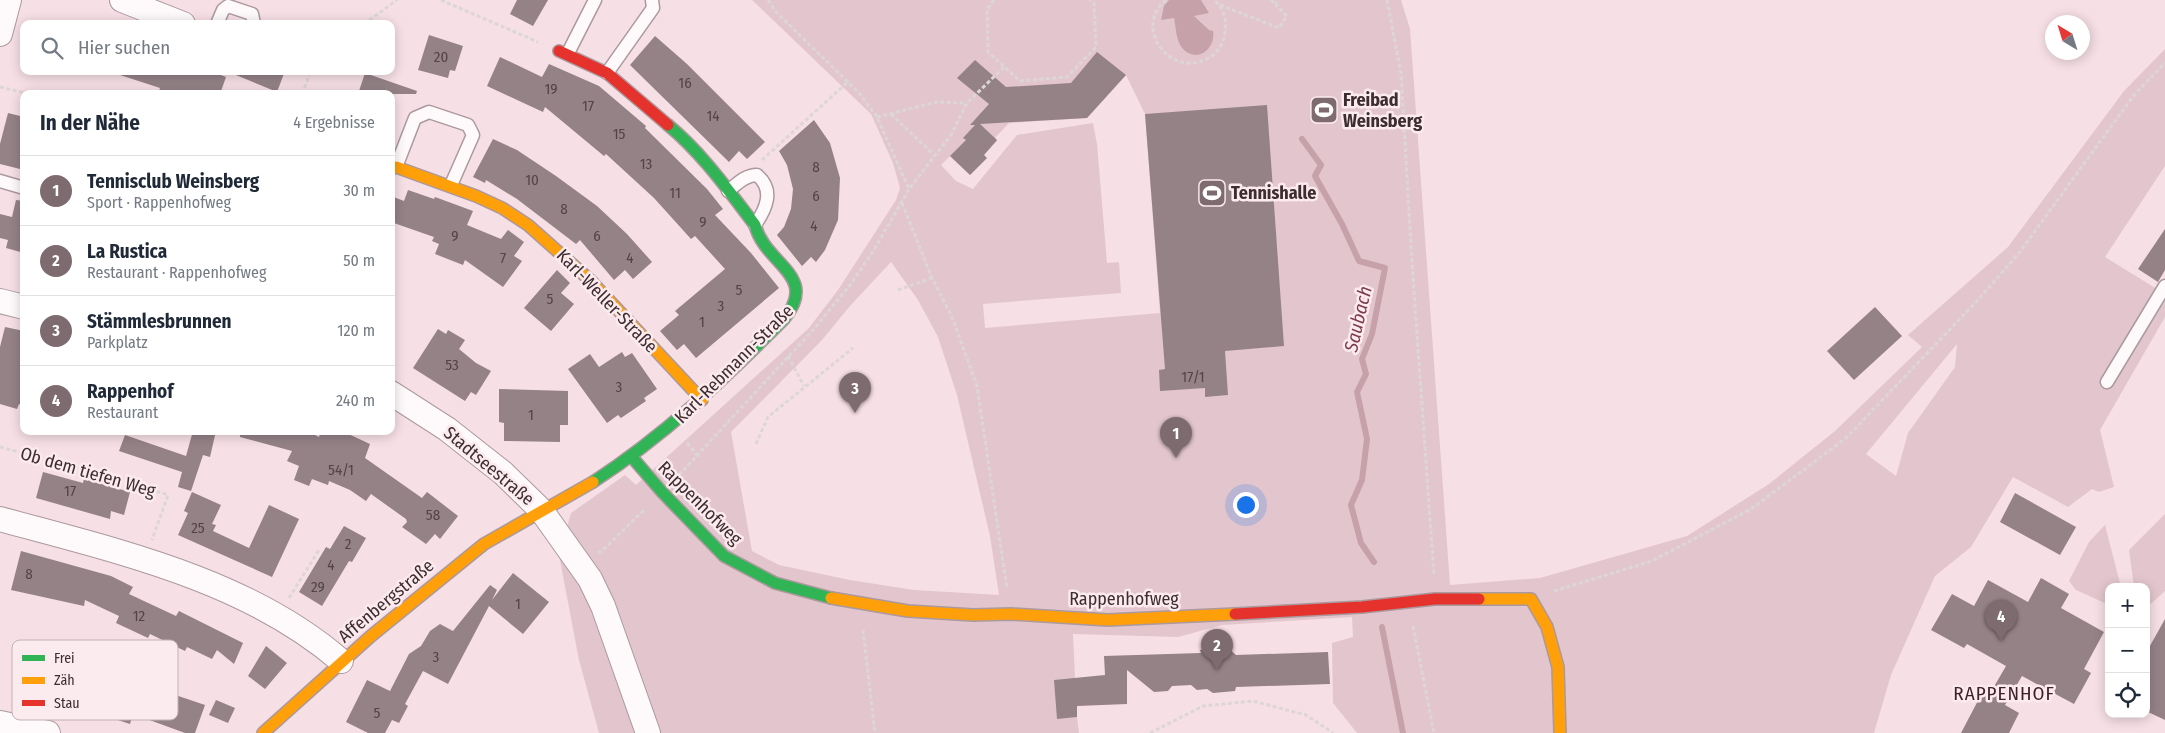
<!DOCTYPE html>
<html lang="de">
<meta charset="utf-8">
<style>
body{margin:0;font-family:"Fira Sans Condensed",sans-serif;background:#f2f2f3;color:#1f2937}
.controls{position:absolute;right:15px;bottom:15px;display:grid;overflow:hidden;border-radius:10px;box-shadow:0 2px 12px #0003}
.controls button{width:45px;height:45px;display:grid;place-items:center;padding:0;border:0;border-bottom:1px solid #e0e1e3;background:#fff;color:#1f2937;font:25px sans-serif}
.compass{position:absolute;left:2045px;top:15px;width:45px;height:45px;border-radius:50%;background:#fff;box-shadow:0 2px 12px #0003;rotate:322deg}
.you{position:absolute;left:1245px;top:504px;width:18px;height:18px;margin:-12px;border:4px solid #fff;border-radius:50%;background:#1a73e8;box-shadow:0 0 0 8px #1a73e833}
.badge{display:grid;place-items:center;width:32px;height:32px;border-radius:50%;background:#7e6b70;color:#fff;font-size:16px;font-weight:700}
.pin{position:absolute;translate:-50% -41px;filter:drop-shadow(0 1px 2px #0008)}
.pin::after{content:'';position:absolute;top:26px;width:18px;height:15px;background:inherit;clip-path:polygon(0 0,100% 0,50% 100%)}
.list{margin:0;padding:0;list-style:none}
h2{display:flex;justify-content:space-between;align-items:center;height:65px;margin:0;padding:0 20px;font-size:21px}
h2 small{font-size:16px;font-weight:400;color:#747a83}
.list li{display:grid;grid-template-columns:32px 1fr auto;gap:15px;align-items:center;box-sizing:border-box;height:70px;padding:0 20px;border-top:1px solid #e0e1e3}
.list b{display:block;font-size:19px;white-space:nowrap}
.list p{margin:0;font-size:16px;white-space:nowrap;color:#747a83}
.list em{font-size:16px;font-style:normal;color:#747a83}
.icon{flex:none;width:28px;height:28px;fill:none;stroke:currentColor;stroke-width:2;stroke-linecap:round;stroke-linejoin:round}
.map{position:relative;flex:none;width:2165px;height:733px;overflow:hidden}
.search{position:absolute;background:#fff;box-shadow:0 2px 12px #0003;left:20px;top:20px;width:375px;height:55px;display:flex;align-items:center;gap:12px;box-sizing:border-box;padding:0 18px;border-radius:10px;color:#747a83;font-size:19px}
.panel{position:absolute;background:#fff;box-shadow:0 2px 12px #0003;left:20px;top:90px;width:375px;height:345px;border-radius:10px}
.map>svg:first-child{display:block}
.green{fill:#e3c6cd;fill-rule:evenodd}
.water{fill:#c7a1aa}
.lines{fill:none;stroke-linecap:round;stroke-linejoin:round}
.stream{stroke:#c7a1aa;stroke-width:6}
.building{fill:#948287}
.lane-casing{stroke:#ab999e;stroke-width:15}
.street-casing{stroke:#ab999e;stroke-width:26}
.fast-casing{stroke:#ab999e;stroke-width:14}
.slow-casing{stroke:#ab999e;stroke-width:14}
.jam-casing{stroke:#ab999e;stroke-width:14}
.path{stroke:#ddd6d8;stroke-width:3;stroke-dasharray:4 2.5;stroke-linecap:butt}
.lane{stroke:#fefafb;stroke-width:12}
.street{stroke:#fefafb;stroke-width:24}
.fast{stroke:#30b455;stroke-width:11}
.slow{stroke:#ff9f0a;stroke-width:11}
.jam{stroke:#e5322d;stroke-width:11}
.labels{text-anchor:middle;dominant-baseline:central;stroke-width:5;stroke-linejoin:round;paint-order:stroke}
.number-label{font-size:15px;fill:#534246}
.poi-label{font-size:18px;font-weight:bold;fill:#3d2d31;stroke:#fbeaee;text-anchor:start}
.street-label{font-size:18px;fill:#3d2d31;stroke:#fbeaee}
.water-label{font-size:19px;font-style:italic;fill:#7a3d50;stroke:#fbeaee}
.neighbourhood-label{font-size:19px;letter-spacing:1px;fill:#40212a;stroke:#fbeaee}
.key{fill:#fbeaee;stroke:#c2b1b5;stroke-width:1}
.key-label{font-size:14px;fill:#3d2d31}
</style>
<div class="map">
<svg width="2165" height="733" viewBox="0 0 2165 733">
<rect width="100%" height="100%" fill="#f6dfe5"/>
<g class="green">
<path d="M752,0h649l9,29 40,556 90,-7 147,-42 82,-52 66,-53 87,-84 -14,-12 100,-88 116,-156 41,-42v117l-60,91 60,37v23l-65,113 14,57 -15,5 -7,-3 -24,18 -55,-30 -42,70 -36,29 -44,99 -17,58h-517l-24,-30 -1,-60 21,-6 -1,-20 -130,8 -44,12 -105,-3 2,44 -18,40 20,-1 2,16h-480l-20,-73 -20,-105 12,-42 54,-38 11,10 173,-157 29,-38 58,-90 4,-12 -7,-25 -22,-49zM1126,75l19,39 15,199 -175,15 -2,-24 138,-11 -2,-31 -12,1 -10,-119 -4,-21 -76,12 -44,54 -17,-8 -15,-16 9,-9 20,19 17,-17 -3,-3 13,-14 -2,-3 14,-15 78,-5zM891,262l27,38 20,37 19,58 33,141 9,59 -85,-5 -64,-10 -71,-15 -27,-14 -21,-119 91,-92 28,-34zM1957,344l-2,23 -47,66 -12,43 -30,-22z"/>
<polygon points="2165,514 2165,591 2146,608 2146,587 2134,587 2129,550"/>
<polygon points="2105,525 2121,587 2109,587 2109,605 2076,590 2069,581 2089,542"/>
</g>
<path class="water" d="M1169,0h32l8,13 -15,3 15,14 4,1c3,17 -15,33 -30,18 -7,-7 -7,-22 -9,-31l-13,2 3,-14z"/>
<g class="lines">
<g class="stream">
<polyline points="1302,139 1321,165 1315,176 1342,224 1359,261 1385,268 1372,334 1362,359 1366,374 1357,392 1367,439 1362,480 1351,505 1361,543 1374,562"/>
<polyline points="1382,627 1403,733"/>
</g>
</g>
<g class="building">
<polygon points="517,0 548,0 533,26 510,14"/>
<polygon points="429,35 463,46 455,71 450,70 448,78 418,70"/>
<polygon points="655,36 687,64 765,142 747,159 739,151 729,162 630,65"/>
<polygon points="1097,52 1126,75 1087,118 980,124 997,140 984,155 987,158 970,175 950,156 966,140 963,138 975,125 970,125 989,104 957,78 975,60 1006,87 1071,83"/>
<polygon points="500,57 542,77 549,64 599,86 646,126 645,128 707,189 723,209 715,215 751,253 779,288 696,358 684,344 677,350 660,331 679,315 675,311 725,269 695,236 691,239 654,198 606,154 604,156 545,107 543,112 487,86"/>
<polygon points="121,71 211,71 226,77 220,94 158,94 160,88 120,75"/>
<polygon points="226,71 285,71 277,92"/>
<polygon points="365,73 417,91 416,94 358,94"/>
<polygon points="1267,105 1284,346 1225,351 1228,395 1205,397 1205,388 1160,391 1159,370 1165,369 1145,114"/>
<polygon points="8,113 24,117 24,170 0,164 0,144"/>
<polygon points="814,120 830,143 840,178 838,220 825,250 816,262 811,257 802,266 777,235 784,227 791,209 793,189 787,165 779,151"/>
<polygon points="493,139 517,150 556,176 597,206 627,234 652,262 633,279 625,270 614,280 580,240 576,244 517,199 486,180 485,183 473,177"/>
<polygon points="408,190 434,199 435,197 473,211 467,225 501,239 508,230 524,242 514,256 522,261 503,287 465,260 463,265 435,254 439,244 432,241 434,237 391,222 391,196 404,201"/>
<polygon points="16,200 24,201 24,253 6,248 8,240 0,238 0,214 12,217"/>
<polygon points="2165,229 2165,270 2158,282 2138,269"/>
<polygon points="557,270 570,283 561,293 574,304 551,331 524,308"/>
<polygon points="1875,307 1902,336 1854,380 1827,351"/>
<polygon points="5,327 24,331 24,406 19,404 17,409 0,404 0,347"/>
<polygon points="438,329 446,334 448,330 465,340 459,349 476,363 491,371 476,395 471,392 465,401 413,368"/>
<polygon points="622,352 625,357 632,353 657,389 644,398 646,401 621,418 618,415 607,423 568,369 590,354 599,367"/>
<polygon points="499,389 568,391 568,425 560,425 560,442 504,441 504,423 499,422"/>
<polygon points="193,431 216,431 210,457 203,455 191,491 178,487 182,472 119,451 125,435 186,456"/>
<polygon points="240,431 307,431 319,437 321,431 342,431 370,444 365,458 422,498 427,492 458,516 440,539 435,534 426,544 402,527 407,522 406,519 371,494 366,501 350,490 329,481 328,485 312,479 309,486 294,480 299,466 287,461 292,451 240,437"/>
<polygon points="43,472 83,483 84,479 130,492 124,515 111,511 110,519 36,498"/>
<polygon points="192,492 221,505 212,524 216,525 213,531 249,548 269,505 299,519 272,577 178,535 188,513 184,511"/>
<polygon points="2015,493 2076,527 2060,555 2000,522"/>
<polygon points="344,526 366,538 352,562 349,561 322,606 299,592 326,547 330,549"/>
<polygon points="21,551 111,576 133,587 129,594 176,616 179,611 243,643 234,664 217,650 212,659 187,647 185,651 150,634 148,638 116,623 119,616 85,600 84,606 11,590"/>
<polygon points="513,573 549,602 523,634 489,606 448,684 423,671 405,704 408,706 399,723 392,720 385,733 368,733 346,722 367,680 390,691 409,654 421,646 430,631 440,624 453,631 490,585 497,590 492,600"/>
<polygon points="2041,578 2069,594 2061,608 2104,632 2084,669 2091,673 2074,704 2022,676 2005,705 2019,713 2009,733 1961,733 1982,693 1988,697 2006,666 1967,644 1964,648 1931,630 1952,594 1974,606 1988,580 2028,602"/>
<polygon points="2165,619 2165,720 2146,711 2146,653"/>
<polygon points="266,646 287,663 265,689 248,676"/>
<polygon points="1226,646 1236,655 1328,652 1330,684 1236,687 1235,691 1213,693 1207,689 1197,690 1191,685 1172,686 1168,691 1154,692 1127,670 1127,704 1077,706 1077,717 1057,719 1054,680 1105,675 1104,656 1201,653 1200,650"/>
<polygon points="47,658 75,667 73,674 119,689 122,677 205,705 195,733 185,733 133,714 130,724 63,702 61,708 12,691 19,674 38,682"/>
<polygon points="216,700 235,708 228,723 209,715"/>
</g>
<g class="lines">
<defs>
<g id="lane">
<polyline points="217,24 223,10 228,6 252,14 254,24"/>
<polyline points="568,53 595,0"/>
<polyline points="607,73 653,8 652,0"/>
<polyline points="396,167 415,118 429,112 468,125 473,135 451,185"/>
<polyline points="0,181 24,188"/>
<path d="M728,191c9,-7 17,-16 29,-16 18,15 9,34 -2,50"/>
<polyline points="2107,382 2165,286"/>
</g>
<g id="street">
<polyline points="122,0 183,24"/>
<polyline points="0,34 9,0"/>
<polyline points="0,301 24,307"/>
<polyline points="391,393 447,429 503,473 541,510 590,579 603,606 648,733"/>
<path d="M0,519c117,32 248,61 341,142"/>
<polyline points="0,723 48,733"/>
</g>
<g id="fast">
<polyline points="631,456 662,492 724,556 775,583 831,598"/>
<path d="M593,482c71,-46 131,-103 191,-163 36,-44 -19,-54 -29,-94 -27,-35 -53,-72 -87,-100"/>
</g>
<g id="slow">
<polyline points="396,167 476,196 502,208 528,225 591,281 702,400"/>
<polyline points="831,598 908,611 973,615 1011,614 1108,620 1235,614"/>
<polyline points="1479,599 1531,599 1547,627 1558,667 1560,733"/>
<polyline points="263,733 371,636 484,544 593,482"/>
</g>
<g id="jam">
<polyline points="559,51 607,73 668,125"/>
<polyline points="1235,614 1362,607 1435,599 1479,599"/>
</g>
</defs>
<use href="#lane" class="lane-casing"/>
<use href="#street" class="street-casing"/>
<use href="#fast" class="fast-casing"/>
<use href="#slow" class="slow-casing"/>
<use href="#jam" class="jam-casing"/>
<g class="path">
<polyline points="441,0 538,42"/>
<polyline points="768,0 776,12 859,93 877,117 909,189"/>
<polyline points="994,0 987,9 988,52 1020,81 1067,77 1096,47 1094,3 1090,0"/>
<path d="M1166,0c-36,29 9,84 47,55 7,-6 12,-15 12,-24 2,-11 -1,-23 -11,-31"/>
<polyline points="1271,0 1276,5 1277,0"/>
<polyline points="1387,0 1401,73 1412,263 1434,575"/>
<polyline points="1220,5 1279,28 1287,16 1276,5"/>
<polyline points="364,24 397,0"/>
<polyline points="0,87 30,94"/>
<polyline points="302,94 311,71"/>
<polyline points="891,114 935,156"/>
<polyline points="877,117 937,102 967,103"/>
<polyline points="762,160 849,81"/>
<polyline points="902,203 932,278 952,317 977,386 1007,589"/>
<polyline points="898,290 932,278"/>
<polyline points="788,356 804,386"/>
<polyline points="687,443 698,456"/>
<polyline points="756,444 768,417 853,348"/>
<polyline points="0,447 120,479 168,495 152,540"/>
<polyline points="679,475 814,329 850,285 874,250 909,189 951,135 967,103 1004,67"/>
<polyline points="598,553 603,550 645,509"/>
<polyline points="1554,591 1652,561 1751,509 1846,438 1977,301 2019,253 2134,95 2165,63"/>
<polyline points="289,598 319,550"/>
<polyline points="1413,626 1434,733"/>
<polyline points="863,630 875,733"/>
<polyline points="1150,733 1203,706 1253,701 1306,715 1333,733"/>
</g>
<use href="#lane" class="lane"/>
<use href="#street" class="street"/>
<use href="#fast" class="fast"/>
<use href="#slow" class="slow"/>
<use href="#jam" class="jam"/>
</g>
<defs>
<symbol id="stadium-square" viewBox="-11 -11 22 22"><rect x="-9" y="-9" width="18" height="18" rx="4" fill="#7e6b70" stroke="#fbeaee"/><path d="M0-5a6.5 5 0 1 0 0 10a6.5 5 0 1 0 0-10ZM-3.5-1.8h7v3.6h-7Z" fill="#fff"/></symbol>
</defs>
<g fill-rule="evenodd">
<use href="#stadium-square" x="1308" y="94" width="32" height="32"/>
<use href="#stadium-square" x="1196" y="177" width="32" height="32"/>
</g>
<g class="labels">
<g class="number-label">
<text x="441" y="57">20</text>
<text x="685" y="83">16</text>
<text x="551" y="89">19</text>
<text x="588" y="106">17</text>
<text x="713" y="116">14</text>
<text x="619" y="134">15</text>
<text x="646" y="164">13</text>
<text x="816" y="167">8</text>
<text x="532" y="180">10</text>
<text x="675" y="193">11</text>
<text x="816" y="196">6</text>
<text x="564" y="209">8</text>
<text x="703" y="222">9</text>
<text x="814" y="226">4</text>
<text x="455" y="236">9</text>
<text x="597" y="236">6</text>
<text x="503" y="258">7</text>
<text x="630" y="258">4</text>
<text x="739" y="290">5</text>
<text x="550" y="299">5</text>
<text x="721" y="306">3</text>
<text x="702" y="322">1</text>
<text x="452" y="365">53</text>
<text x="1193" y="377">17/1</text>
<text x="619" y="387">3</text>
<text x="531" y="415">1</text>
<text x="341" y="470">54/1</text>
<text x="70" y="491">17</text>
<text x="433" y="515">58</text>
<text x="198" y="528">25</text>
<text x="348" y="544">2</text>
<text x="331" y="565">4</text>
<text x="29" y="574">8</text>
<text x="318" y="587">29</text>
<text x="518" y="604">1</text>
<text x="139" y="616">12</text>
<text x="436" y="657">3</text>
<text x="377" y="713">5</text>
</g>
<g class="poi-label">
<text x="1343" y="100">Freibad<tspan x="1343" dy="21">Weinsberg</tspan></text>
<text x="1231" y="193">Tennishalle</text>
</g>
<g class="street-label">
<text transform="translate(607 301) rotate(46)">Karl-Weller-Straße</text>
<text transform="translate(734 364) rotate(-45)">Karl-Rebmann-Straße</text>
<text transform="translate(489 466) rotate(40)">Stadtseestraße</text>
<text transform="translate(88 472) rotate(16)">Ob dem tiefen Weg</text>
<text transform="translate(700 503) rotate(45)">Rappenhofweg</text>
<text x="1124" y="599">Rappenhofweg</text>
<text transform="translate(386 601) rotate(-40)">Affenbergstraße</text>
</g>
<g class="water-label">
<text transform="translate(1358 319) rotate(-77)">Saubach</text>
</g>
<g class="neighbourhood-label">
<text x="2004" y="693">RAPPENHOF</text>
</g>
</g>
<rect x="12" y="640" width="166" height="80" rx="8" class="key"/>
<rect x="22" y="655" width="23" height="6" fill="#30b455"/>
<rect x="22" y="677" width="23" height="7" fill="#ff9f0a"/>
<rect x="22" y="700" width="23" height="6" fill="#e5322d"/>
<g class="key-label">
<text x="54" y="663">Frei</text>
<text x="54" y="685">Zäh</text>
<text x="54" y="708">Stau</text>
</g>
</svg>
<div class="controls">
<button>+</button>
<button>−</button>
<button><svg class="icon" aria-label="locate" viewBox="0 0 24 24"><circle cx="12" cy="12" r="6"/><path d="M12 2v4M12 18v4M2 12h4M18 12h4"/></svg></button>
</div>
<svg class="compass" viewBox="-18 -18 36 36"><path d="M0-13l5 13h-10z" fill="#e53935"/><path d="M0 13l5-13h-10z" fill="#747a83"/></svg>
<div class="you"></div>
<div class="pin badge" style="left:1176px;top:458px">1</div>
<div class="pin badge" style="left:1217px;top:670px">2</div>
<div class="pin badge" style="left:855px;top:413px">3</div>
<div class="pin badge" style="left:2001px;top:641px">4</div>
<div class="search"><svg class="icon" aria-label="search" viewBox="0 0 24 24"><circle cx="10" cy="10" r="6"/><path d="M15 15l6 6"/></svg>Hier suchen</div>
<section class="panel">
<h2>In der Nähe<small>4 Ergebnisse</small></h2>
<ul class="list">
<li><span class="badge">1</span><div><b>Tennisclub Weinsberg</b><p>Sport · Rappenhofweg</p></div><em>30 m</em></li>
<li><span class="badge">2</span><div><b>La Rustica</b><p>Restaurant · Rappenhofweg</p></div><em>50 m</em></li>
<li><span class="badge">3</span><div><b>Stämmlesbrunnen</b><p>Parkplatz</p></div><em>120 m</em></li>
<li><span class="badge">4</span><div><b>Rappenhof</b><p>Restaurant</p></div><em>240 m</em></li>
</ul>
</section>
</div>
